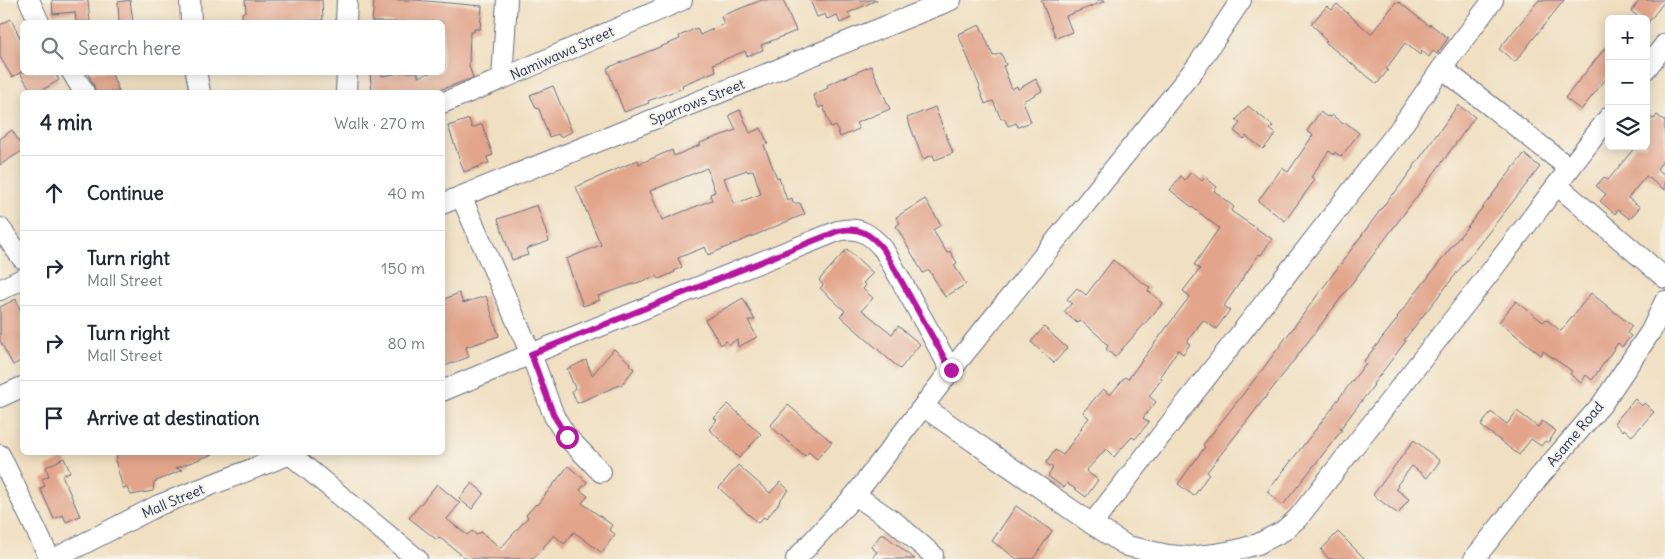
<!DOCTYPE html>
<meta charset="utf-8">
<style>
body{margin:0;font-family:Delius,sans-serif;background:#f6f6f7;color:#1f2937}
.controls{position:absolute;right:15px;top:15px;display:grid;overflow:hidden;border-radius:8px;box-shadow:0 2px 12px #0003}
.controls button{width:45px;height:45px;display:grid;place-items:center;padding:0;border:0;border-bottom:1px solid #e0e1e3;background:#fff;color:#1f2937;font:25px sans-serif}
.stop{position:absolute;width:15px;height:15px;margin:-11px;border:4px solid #b5179e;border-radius:50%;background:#fff}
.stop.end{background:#b5179e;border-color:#fff;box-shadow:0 1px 5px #0008}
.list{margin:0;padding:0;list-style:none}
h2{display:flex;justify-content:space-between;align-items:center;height:65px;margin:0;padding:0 20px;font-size:21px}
h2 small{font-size:16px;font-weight:400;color:#747a83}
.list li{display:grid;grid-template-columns:32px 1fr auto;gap:15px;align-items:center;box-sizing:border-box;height:75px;padding:0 20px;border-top:1px solid #e0e1e3}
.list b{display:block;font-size:19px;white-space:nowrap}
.list p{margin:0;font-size:16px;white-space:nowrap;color:#747a83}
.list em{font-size:16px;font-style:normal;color:#747a83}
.icon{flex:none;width:28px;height:28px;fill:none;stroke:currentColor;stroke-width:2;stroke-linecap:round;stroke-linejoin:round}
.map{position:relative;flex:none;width:1665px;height:559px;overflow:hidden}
.search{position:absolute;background:#fff;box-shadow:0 2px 12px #0003;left:20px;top:20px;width:425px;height:55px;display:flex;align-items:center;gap:12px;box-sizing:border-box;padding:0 18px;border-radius:8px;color:#747a83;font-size:19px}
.panel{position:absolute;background:#fff;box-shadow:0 2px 12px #0003;left:20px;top:90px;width:425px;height:365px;border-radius:8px}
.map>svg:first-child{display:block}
.building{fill:#e2a58c;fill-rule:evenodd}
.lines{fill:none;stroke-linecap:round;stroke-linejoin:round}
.minor-casing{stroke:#666d81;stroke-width:22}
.minor{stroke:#fff;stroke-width:20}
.route{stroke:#b5179e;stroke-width:6}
.labels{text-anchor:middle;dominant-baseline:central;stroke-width:5;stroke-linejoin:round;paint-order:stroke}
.street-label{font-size:14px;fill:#1b2f5e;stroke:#f7f3e8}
</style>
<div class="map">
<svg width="1665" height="559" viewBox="0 0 1665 559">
<rect width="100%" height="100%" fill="#f7f3e8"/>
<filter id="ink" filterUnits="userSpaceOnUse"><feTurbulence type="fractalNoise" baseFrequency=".02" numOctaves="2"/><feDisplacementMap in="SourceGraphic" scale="10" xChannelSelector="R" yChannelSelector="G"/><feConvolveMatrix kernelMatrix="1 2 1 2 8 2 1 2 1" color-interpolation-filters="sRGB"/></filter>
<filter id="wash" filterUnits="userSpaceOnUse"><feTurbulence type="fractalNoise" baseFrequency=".0096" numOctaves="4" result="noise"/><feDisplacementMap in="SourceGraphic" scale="20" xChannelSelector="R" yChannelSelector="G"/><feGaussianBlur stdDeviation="1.12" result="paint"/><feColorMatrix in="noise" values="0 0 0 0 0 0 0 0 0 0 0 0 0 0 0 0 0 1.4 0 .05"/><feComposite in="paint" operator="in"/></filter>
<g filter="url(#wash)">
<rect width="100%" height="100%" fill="#f0dfc1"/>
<g id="blocks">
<g class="building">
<polygon points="52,0 88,0 90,22 76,22 75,12 53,14"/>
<polygon points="130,0 133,22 119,22 118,2"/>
<polygon points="245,0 322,0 323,20 285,22 242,22 242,13 246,11"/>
<polygon points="374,0 415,0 482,6 480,29 474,29 474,32 470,32 469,66 473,78 434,92 372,92 370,74 382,73 382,76 405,72 418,72 418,77 432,72 442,72 444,32 442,32 442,22 372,22"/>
<polygon points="762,0 783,0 796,31 761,45 763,50 747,56 745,51 713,64 716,71 682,85 683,88 648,101 649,103 624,112 607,68 680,39 679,36 697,28 700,35 724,24 721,16"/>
<polygon points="810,0 877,0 848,13 851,18 840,23 837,15 827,19 825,14 817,17"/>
<polygon points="1041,0 1104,0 1105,1 1066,16 1072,32 1056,38"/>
<polygon points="1539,0 1564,0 1515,62 1499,49"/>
<polygon points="1640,0 1665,0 1665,1 1647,24 1646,19 1641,19 1631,11"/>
<polygon points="1396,2 1398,4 1399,2 1429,26 1430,24 1448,38 1437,54 1433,51 1429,57 1422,51 1420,55 1405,43 1386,69 1388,70 1377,84 1325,42 1327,41 1320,35 1321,33 1311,24 1327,6 1332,10 1337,4 1371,34"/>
<polygon points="11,19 22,42 22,71 20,72 54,72 59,80 39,92 32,92 20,73 12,77 0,57 0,25"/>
<polygon points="980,25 993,56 1001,53 1006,65 1003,66 1012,89 1017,86 1018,89 1036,79 1042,91 1023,101 1031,122 1018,127 1016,123 1008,126 1004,118 1001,119 993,101 985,104 979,88 980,87 958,34"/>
<polygon points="1609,43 1609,75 1581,110 1565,98"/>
<polygon points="871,66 890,109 856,123 859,129 840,137 836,126 831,128 823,106 819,108 813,95 828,88 827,85"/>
<polygon points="87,72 111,72 119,92 96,92 94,86"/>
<polygon points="553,86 572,132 560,137 558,134 549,137 539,109 536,108 530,95"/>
<polygon points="1458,105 1475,117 1418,195 1286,371 1207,472 1209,474 1194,496 1178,484 1205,447 1203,445 1262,370 1393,193 1394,194"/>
<polygon points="1248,106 1273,126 1270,129 1276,134 1263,149 1246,136 1244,139 1234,131 1240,123 1236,120"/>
<polygon points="935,107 953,153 935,160 933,155 923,159 907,118"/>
<path d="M740,110l10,23 11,-5 7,16 -4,1 13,33 2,-1 8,23 5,-2 1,5h7l5,11 -97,41 -3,-8 -27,11 4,9 -8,4 1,1 -16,7 -2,-3 -59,20 2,4 -17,6 -17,-47 35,-14 -25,-58 62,-27 1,4 33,-14 2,6 26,-11v-2l36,-13 -7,-15zM707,168l8,24 -5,2 2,6 -50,20 -12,-29zM747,170l1,2 5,-2 8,24 -27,10 -10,-26z"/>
<polygon points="1320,112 1327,117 1328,116 1331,117 1332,115 1343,124 1345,122 1359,133 1341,157 1335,152 1334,155 1329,151 1311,177 1315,180 1285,221 1258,201 1282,168 1288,172 1313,135 1307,131"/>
<polygon points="1646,115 1654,119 1657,115 1665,121 1665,158 1657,169 1665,175 1665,190 1646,176 1628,198 1640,207 1630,219 1618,210 1615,214 1600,201 1606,194 1596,186 1604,177 1608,180 1636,146 1646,146"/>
<polygon points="469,119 472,128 482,124 493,155 487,157 489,163 464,172 448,126"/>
<polygon points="12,130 22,146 22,151 0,165 0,139"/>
<polygon points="1524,154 1540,167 1404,340 1406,341 1373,384 1374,385 1340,429 1342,430 1283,505 1267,492 1334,406 1333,406 1366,363 1364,361 1398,318 1397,317"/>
<polygon points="1191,172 1202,181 1205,177 1217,187 1214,191 1234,207 1231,211 1272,239 1261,255 1259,254 1224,306 1230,310 1216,329 1203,320 1187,342 1190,344 1183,354 1178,350 1160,376 1162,379 1149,396 1156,402 1143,418 1149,422 1135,439 1132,437 1114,457 1106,449 1086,471 1098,480 1086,497 1067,483 1064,488 1048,476 1053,468 1046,463 1055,450 1063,455 1082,428 1081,427 1089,418 1083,412 1103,389 1110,395 1125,377 1128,379 1190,296 1183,291 1200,269 1194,265 1219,228 1170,190 1181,176 1185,180"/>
<polygon points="925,199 941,225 933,230 947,253 950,251 957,263 954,265 966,284 945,297 929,270 923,273 896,226 900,223 896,217"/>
<polygon points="537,205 549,241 526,249 528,255 512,260 498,219"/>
<polygon points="847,249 873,273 863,283 866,285 863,289 873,298 862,310 892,334 898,326 920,344 900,369 840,316 845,311 820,288 823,285 819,280"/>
<polygon points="1113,260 1150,288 1148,291 1163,303 1115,357 1106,349 1108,346 1099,336 1080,320 1077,323 1064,312 1072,303 1067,299 1077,288 1086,295"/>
<polygon points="459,293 463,303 486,296 499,336 466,347 469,357 442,367 442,300"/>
<polygon points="1591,293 1632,326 1627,333 1631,336 1622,347 1618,343 1592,380 1586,375 1581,383 1570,374 1572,371 1543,351 1541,355 1499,322 1516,301 1543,322 1546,319 1561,331"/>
<polygon points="743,298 755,320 748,320 757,337 738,347 737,339 729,345 726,341 721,345 705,320"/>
<polygon points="16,299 22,314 22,360 13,365 0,341 0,307"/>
<polygon points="1044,327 1067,348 1054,363 1031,342"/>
<polygon points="614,349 630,363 629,365 634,369 622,384 577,403 572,391 575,388 567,369 586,360 592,375"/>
<polygon points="1635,399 1642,406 1644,403 1654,412 1632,436 1624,429 1623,431 1614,423"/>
<polygon points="728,404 761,434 739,458 709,429 717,420 714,418"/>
<polygon points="788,405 832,442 817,459 809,452 805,456 770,426"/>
<polygon points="1517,411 1538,427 1542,421 1556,431 1548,443 1545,441 1541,446 1531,439 1519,455 1481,426 1491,412 1507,424"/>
<polygon points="1414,440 1440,461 1427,478 1412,466 1397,485 1398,486 1396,489 1409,499 1398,514 1373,495"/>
<polygon points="116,452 212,452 213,454 176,468 182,470 154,482 153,491 131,495 127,488 123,488 115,460 117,458"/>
<polygon points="64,458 70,472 62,475 80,516 66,522 63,515 54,519 40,488 45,486 42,479 49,476 46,467"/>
<polygon points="738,465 770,493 780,482 789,490 779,501 780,502 766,519 764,517 758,523 719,488"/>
<polygon points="568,466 587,482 580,490 588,496 582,503 612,525 609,530 615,534 602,553 574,532 564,544 554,535 533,559 467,559 439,537 437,540 409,518 437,484 460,503 447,519 448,520 467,535 472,531 476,535 481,532 501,548 528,517 526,515 536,504 537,505"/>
<polygon points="472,483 484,493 472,509 459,499"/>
<polygon points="1016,506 1052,531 1033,559 1017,559 992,541"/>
<polygon points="1338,532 1365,559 1329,559 1321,550"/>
<polygon points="882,533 915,559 871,559 877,552 871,547"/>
</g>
</g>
</g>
<g filter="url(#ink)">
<use href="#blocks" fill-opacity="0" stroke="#666d81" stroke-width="1"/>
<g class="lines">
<defs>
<g id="minor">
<polyline points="29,0 39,22"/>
<polyline points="190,0 191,22"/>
<polyline points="346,22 347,0"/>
<polyline points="1442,68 1569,168"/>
<polyline points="1646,69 1665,44"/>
<polyline points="72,72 84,92"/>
<polyline points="196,72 200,92"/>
<polyline points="502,79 507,0"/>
<polyline points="346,92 347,72"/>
<polyline points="442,103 502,79 682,0"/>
<polyline points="1557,185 1665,278"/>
<polyline points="461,196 531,354 554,416 567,437 601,472"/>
<polyline points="442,204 951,0"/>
<polyline points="0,228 22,258"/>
<polyline points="0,290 22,279"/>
<path d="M442,391l89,-37 307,-123c21,-5 33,3 46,19l67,120"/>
<polyline points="0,397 22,387"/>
<polyline points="924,407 1092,524 1127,546 1168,555 1189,557 1215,554 1237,550 1258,544 1283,531 1298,518 1495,266 1609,117"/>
<polyline points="0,455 50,559"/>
<polyline points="291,455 417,559"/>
<polyline points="855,495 896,523 933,555"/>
<polyline points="1092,524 1399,130 1442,68 1493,0"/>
<polyline points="54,559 159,505 296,452"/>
<polyline points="796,559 855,495 951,370 1197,66 1241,0"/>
<polyline points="1474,559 1539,477 1602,404 1651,331 1665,301"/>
</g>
</defs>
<use href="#minor" class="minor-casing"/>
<use href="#minor" class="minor"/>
</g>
</g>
<g class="lines" filter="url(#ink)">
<path class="route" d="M567,437l-13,-21 -23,-62 307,-123c21,-5 33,3 46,19l67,120"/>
</g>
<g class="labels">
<g class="street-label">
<text transform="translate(562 53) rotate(-24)">Namiwawa Street</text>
<text transform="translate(697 102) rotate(-22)">Sparrows Street</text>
<text transform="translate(1575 434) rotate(-50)">Asame Road</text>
<text transform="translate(173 501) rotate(-23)">Mall Street</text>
</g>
</g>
</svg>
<div class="controls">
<button>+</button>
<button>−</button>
<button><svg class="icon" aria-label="layers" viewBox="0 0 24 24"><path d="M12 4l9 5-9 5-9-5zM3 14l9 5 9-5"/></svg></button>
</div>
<div class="stop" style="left:567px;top:437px"></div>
<div class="stop end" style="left:951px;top:370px"></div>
<div class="search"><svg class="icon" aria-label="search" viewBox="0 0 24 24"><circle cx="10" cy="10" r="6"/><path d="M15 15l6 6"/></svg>Search here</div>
<section class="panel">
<h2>4 min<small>Walk · 270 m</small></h2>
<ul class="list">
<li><svg class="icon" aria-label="ahead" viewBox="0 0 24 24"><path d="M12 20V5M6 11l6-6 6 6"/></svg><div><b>Continue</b></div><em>40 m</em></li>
<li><svg class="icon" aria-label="right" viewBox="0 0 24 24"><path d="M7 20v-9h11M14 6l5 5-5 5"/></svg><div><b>Turn right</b><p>Mall Street</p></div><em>150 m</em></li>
<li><svg class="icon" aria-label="right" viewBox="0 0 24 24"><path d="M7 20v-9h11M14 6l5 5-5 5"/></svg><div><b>Turn right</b><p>Mall Street</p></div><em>80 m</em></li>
<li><svg class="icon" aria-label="arrive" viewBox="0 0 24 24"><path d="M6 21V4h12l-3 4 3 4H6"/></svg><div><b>Arrive at destination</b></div></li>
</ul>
</section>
</div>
